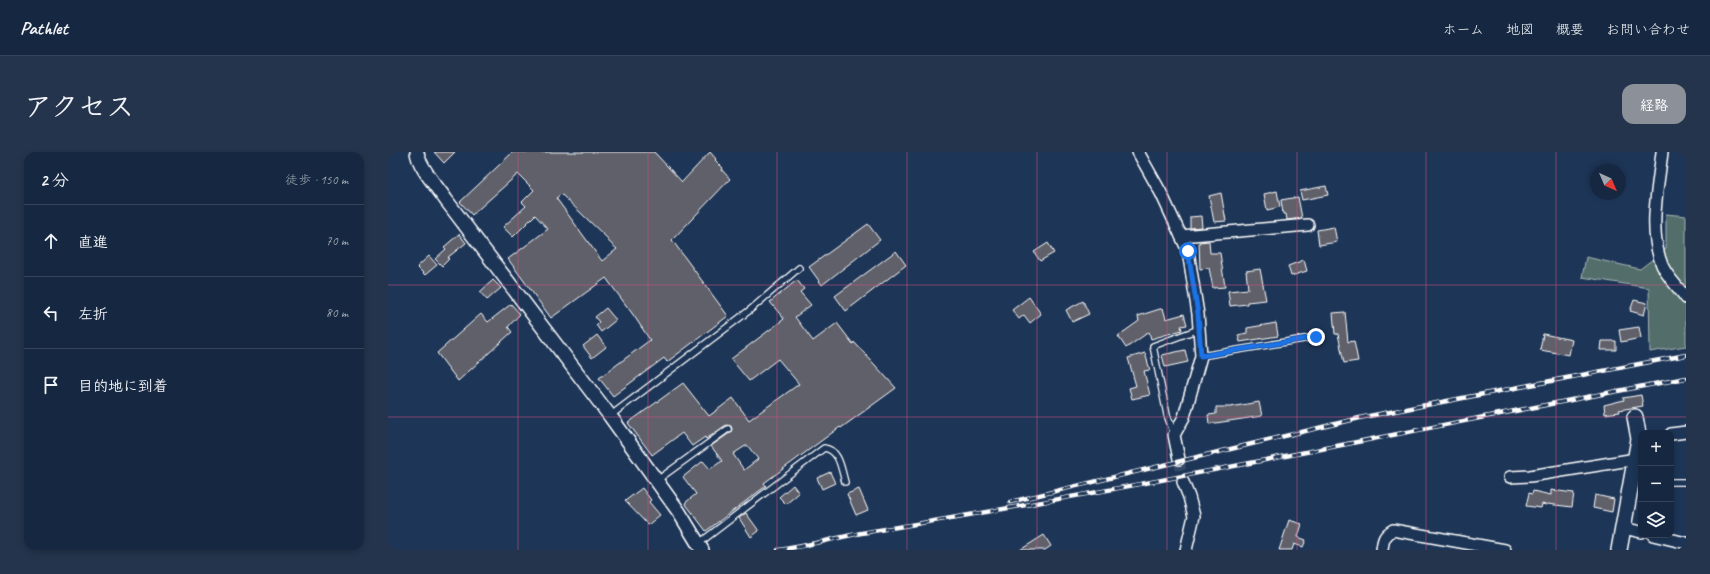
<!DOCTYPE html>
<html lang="ja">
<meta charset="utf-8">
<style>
body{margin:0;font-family:Caveat,"Klee One",sans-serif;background:#23344c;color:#f1f3f6}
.controls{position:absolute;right:12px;bottom:12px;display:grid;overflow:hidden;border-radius:8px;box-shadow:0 2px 6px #0003}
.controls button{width:36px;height:36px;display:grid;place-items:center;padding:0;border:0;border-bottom:1px solid #35445a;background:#162841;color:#f1f3f6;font:20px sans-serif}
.compass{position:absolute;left:1202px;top:12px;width:36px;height:36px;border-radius:50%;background:#162841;box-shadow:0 2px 6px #0003;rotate:136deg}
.stop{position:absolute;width:12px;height:12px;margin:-9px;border:3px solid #1a73e8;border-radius:50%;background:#fff}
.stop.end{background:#1a73e8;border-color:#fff;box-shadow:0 1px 4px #0008}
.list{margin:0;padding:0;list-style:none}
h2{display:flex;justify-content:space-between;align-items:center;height:52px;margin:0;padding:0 16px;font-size:17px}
h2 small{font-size:13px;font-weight:400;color:#9ea6b1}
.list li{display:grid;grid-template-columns:26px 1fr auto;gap:12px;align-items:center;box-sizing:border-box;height:72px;padding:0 16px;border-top:1px solid #35445a}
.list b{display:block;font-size:15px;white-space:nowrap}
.list em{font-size:13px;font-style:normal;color:#9ea6b1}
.icon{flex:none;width:22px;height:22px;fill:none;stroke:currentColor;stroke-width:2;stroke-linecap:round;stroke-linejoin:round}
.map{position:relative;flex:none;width:1298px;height:398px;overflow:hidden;border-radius:12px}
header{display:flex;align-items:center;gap:24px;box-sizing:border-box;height:56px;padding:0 20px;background:#162841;border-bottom:1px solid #35445a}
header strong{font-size:19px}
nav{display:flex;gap:22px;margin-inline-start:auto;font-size:14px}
.intro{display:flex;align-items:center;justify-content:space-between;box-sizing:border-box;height:96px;padding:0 24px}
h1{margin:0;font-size:28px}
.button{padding:10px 18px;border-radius:12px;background:#8c9099;color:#fff;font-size:14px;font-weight:700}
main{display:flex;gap:24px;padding:0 24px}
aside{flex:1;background:#162841;border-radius:12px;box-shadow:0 2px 6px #0003}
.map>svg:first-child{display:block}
.green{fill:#536e6b;stroke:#a9b6b5}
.building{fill:#60616a;stroke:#fff;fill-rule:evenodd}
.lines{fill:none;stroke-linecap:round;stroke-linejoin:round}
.minor-tunnel{stroke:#344968;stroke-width:11;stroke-dasharray:11 5.5;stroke-linecap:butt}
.service-casing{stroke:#fff;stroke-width:8}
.minor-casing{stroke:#fff;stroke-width:14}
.tertiary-casing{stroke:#fff;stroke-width:16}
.secondary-casing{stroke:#fff;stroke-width:18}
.service{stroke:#1d3557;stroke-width:5.5}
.minor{stroke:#1d3557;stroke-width:11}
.tertiary{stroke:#1d3557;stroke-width:13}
.secondary{stroke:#1d3557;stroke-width:15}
.rail-casing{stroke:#fff;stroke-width:4.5}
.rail{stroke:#1d3557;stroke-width:3;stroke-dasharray:9;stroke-linecap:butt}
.route{stroke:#1a73e8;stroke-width:5}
.grid{fill:none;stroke:#d15284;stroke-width:1;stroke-opacity:0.55}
</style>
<header>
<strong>Pathlet</strong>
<nav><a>ホーム</a><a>地図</a><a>概要</a><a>お問い合わせ</a></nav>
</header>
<div class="intro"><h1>アクセス</h1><a class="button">経路</a></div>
<main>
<aside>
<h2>2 分<small>徒歩 · 150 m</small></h2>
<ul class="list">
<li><svg class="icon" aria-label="ahead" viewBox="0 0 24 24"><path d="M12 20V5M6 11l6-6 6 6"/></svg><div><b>直進</b></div><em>70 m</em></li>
<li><svg class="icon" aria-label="left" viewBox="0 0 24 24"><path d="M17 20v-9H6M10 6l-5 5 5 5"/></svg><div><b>左折</b></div><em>80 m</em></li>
<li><svg class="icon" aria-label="arrive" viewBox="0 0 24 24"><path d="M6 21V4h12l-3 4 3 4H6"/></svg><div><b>目的地に到着</b></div></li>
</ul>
</aside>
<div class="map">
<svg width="1298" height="398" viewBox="0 0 1298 398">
<rect width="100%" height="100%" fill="#1d3557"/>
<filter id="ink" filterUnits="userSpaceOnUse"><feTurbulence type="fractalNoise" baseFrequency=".025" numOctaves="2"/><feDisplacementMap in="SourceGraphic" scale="8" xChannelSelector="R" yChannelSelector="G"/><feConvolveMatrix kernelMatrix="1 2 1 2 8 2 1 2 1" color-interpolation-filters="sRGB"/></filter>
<g filter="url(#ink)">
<polygon class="green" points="1278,62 1298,64 1298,194 1262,200 1261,136 1194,125 1198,105 1252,117 1278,97"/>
<g class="building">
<polygon points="46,0 67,0 56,11"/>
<path d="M125,0h141l28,30 28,-30 6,7 -1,1 8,8 -1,2 8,9 -58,61 56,76 -61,46 -3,-4 -51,38 -14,-18 51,-38 -16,-24 -28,-38 -55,40 -43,-59 40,-30 -13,-14 -22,22 -10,-10 23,-21 -4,-4 12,-12 -16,-16 -46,41 -12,-13zM173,42l47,45 -1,1 10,9 -15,12 -46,-63z"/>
<polygon points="938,34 940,43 914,48 912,39"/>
<polygon points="889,39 892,55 879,58 876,42"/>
<polygon points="833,41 838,69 826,70 821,44"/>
<polygon points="910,45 914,66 899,68 898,62 895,62 893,48"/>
<polygon points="813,64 814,75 802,76 802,65"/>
<polygon points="480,72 492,88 434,133 421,115"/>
<polygon points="946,75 949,90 931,93 929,78"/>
<polygon points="71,82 78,91 59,106 61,107 54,114 47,107 58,97 56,95"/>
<polygon points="821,89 822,101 832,101 837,135 825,136 821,116 812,117 811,90"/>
<polygon points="660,91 666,101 652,109 646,100"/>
<polygon points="508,99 518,113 458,159 447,144"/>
<polygon points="41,104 49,113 37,123 29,115"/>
<polygon points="916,108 919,119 903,124 900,114"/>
<polygon points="872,117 878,148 859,150 859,152 842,154 840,139 860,137 858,119"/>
<polygon points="105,128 113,136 99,148 92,140"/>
<path d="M409,128l7,9 -4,3 11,13 -16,12 18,24 24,-18 16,21 1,-2 42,46 -55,40 -1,-1 -76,56 2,3 -60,45 -21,-28 11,-9 -13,-17 20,-16 7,8 12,-8 -11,-15 20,-14 1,-3 -1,-3 -5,-1 -20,14 -1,-2 -13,9 -10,-13 -30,22 -24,-32 55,-40 26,33 24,-18 16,22 50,-36 -21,-25 -29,22 -18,-22 53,-40 -14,-17zM359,293l11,14 -14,11 -11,-16z"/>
<polygon points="641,145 653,162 642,171 636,163 631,167 624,158"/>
<polygon points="1246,148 1259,151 1256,163 1242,159"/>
<polygon points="695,149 701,162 684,170 678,158"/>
<polygon points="123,152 132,162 120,175 124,180 70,229 49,201 93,162 100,170"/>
<polygon points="218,156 228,168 213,180 208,173 211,170 207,165"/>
<polygon points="775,156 778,167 796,162 799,173 793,174 794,178 763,187 761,180 738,196 730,184 751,169 750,164"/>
<polygon points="957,160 960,190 966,189 970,209 956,211 950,182 947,182 945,161"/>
<polygon points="888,171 890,184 852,190 850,183 859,181 859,176"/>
<polygon points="1251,175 1253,186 1233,190 1231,178"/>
<polygon points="1155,182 1184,188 1181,203 1152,198"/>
<polygon points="209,183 218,195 204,206 195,194"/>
<polygon points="1214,189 1228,189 1228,198 1213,198"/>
<polygon points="797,198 800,210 777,215 774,203"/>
<polygon points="757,201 762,218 756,219 762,243 744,247 741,236 748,234 740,206"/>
<polygon points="1253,243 1255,254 1231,258 1232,260 1217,262 1216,253 1236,248 1235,246"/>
<polygon points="871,250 874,264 821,272 820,263 828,262 828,255 842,255"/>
<polygon points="442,320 447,331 434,337 429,326"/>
<polygon points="405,333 411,341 398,352 391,345"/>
<polygon points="254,336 263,348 261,350 272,363 260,373 237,349"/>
<polygon points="471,337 480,358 468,363 459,342"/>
<polygon points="1163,338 1186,341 1184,355 1159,352 1158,353 1154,352 1153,356 1138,354 1141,341 1144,342 1145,339 1163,343"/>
<polygon points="1207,343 1226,347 1224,360 1205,356"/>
<polygon points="358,361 371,379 363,385 351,366"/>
<polygon points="901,368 914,372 910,385 918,388 915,395 906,392 904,398 891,398"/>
<polygon points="656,383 663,394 657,398 632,398"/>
</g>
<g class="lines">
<polyline class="minor-tunnel" points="791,307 795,330"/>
<defs>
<g id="service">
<polyline points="813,204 928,185"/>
<polyline points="222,264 362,158 411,116"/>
<polyline points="786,282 779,263 765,194 811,177"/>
<polyline points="268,329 340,277"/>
<polyline points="1283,330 1298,330"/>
<path d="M310,392l126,-96c16,2 17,21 21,34"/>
</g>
<g id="minor">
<polyline points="750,0 773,41 800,99 810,162 813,204 796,265 786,283 791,307"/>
<path d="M1274,0c-4,37 -14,78 0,113 5,12 17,23 24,33"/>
<polyline points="793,84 920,73"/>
<polyline points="1283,282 1298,280"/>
<polyline points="1122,325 1142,324 1248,307"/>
<polyline points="795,330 801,345 806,364 798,398"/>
<polyline points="1235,376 1253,380"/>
<polyline points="1265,383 1298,391"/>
<path d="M994,398c1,-10 2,-15 11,-20l112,20"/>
</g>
<path id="tertiary" d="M29,0c1,14 21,36 29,48l164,216 69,96 23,38"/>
<polyline id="secondary" points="1231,398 1251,287 1247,265"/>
</defs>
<use href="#service" class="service-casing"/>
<use href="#minor" class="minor-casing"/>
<use href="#tertiary" class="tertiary-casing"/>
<use href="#secondary" class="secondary-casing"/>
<use href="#service" class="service"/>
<use href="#minor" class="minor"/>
<use href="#tertiary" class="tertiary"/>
<use href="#secondary" class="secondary"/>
<defs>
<g id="rail">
<polyline points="622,350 976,265 1298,203"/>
<path d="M390,398c32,-4 63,-14 95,-19 273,-44 542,-102 813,-153"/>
</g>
</defs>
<use href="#rail" class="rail-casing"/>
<use href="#rail" class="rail"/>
</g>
</g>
<g class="lines" filter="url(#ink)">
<polyline class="route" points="800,99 810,162 813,204 928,185"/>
</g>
<path class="grid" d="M130,0v398M260,0v398M389,0v398M519,0v398M649,0v398M779,0v398M909,0v398M1038,0v398M1168,0v398M0,133h1298M0,265h1298"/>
</svg>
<div class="controls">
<button>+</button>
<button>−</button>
<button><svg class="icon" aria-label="layers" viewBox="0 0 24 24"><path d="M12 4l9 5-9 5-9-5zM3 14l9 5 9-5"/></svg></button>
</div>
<svg class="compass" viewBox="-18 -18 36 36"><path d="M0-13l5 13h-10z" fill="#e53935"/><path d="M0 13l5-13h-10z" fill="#9ea6b1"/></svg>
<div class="stop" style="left:800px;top:99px"></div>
<div class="stop end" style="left:928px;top:185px"></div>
</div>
</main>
